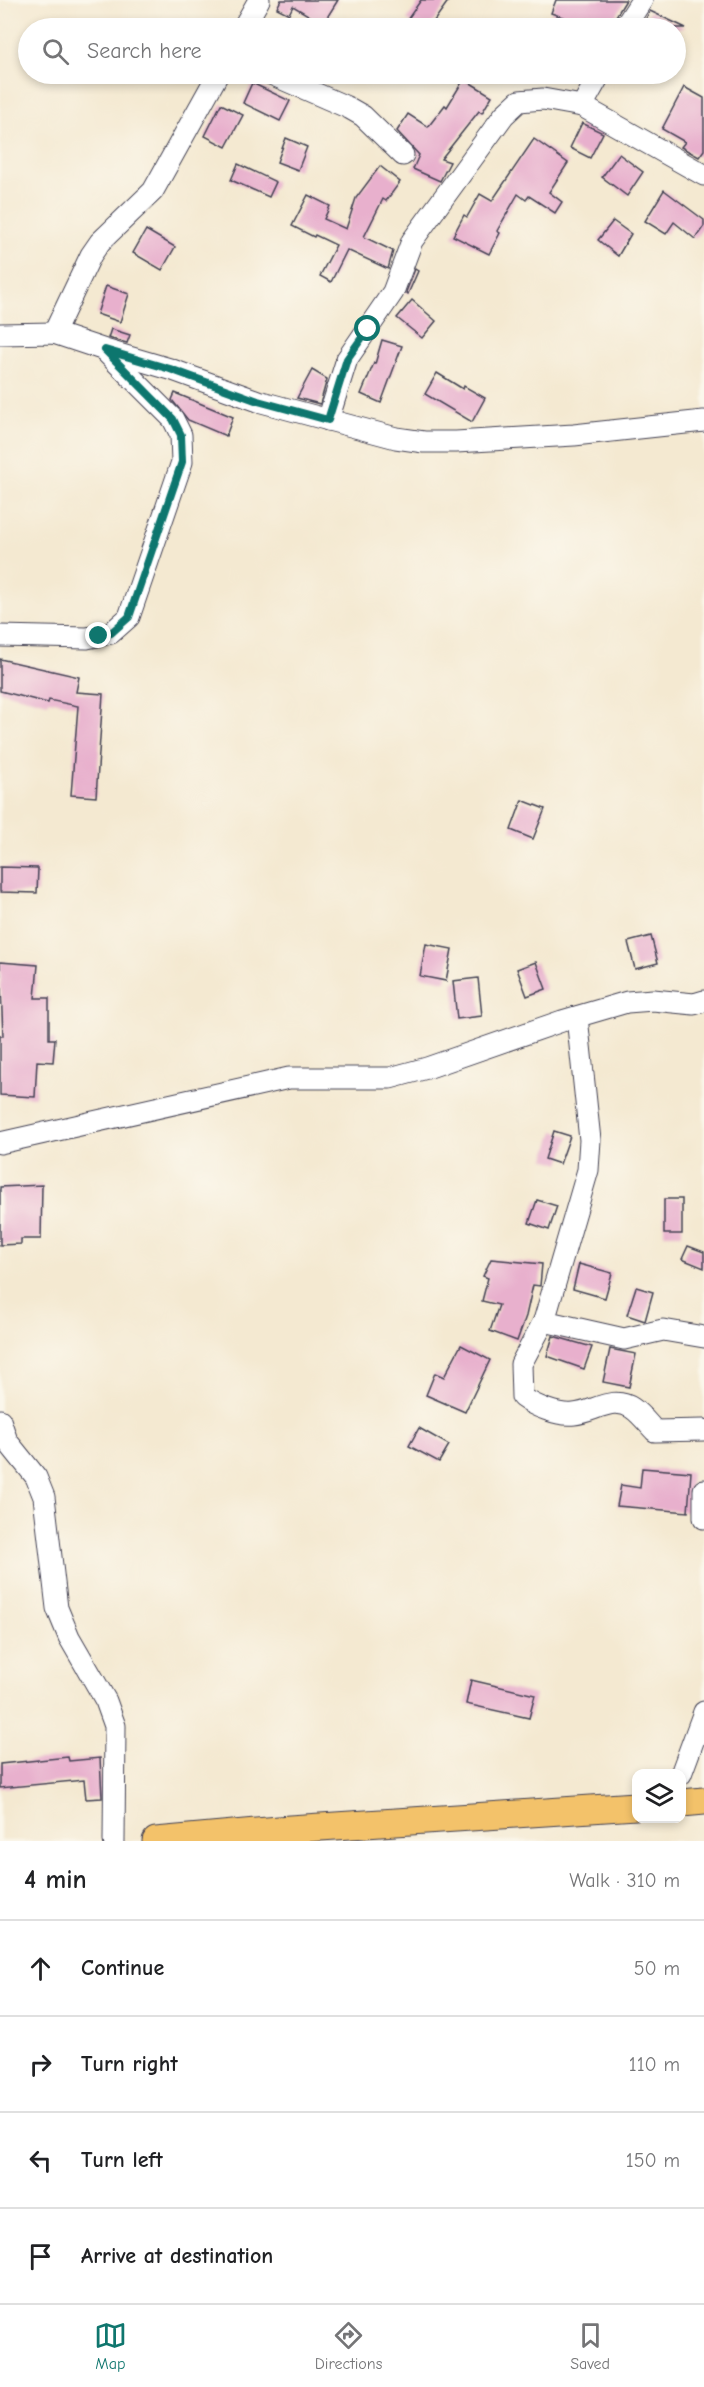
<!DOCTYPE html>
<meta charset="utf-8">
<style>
body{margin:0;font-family:"Comic Neue",sans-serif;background:#f2f2f2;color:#202124}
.controls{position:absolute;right:18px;bottom:18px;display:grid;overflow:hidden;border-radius:12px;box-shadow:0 3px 9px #0003}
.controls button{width:54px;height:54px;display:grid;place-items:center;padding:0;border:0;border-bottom:2px solid #e0e0e0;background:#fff;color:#202124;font:30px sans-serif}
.stop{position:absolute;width:18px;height:18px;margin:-14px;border:4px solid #0f766e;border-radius:50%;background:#fff}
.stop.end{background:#0f766e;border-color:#fff;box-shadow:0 2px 6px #0008}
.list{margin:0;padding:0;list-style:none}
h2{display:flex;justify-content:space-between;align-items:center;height:78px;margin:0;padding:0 24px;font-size:26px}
h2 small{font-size:20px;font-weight:400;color:#757577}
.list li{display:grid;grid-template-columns:39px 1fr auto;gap:18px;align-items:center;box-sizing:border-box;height:96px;padding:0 24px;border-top:2px solid #e0e0e0}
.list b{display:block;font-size:22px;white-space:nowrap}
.list em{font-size:20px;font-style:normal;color:#757577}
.icon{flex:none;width:33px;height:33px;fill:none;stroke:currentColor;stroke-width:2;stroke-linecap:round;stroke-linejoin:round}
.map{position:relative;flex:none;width:704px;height:1841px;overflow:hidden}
.search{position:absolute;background:#fff;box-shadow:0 3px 9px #0003;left:18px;right:18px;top:18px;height:66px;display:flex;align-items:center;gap:15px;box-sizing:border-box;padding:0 21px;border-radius:33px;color:#757577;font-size:22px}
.sheet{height:462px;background:#fff}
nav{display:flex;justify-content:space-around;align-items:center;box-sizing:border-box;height:84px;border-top:2px solid #e0e0e0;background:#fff;font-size:16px;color:#757577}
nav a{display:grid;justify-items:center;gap:3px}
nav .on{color:#0f766e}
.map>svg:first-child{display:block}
.building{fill:#e8b0cd}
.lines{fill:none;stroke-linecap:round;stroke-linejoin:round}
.minor-casing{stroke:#424052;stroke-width:23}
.major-casing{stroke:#424052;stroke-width:29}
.minor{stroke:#fff;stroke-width:21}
.major{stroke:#f3c26a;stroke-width:27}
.route{stroke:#0f766e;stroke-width:8}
</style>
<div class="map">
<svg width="704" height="1841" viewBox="0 0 704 1841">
<rect width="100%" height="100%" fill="#fbf7ec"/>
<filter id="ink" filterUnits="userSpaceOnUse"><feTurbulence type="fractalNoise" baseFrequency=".0167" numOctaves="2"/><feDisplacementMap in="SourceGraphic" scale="12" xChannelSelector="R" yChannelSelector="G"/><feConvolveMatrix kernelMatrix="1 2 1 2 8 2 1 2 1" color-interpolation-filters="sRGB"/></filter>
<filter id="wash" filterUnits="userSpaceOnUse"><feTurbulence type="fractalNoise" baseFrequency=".008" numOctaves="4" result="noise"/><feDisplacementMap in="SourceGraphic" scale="24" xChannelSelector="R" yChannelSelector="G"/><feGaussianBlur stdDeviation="1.35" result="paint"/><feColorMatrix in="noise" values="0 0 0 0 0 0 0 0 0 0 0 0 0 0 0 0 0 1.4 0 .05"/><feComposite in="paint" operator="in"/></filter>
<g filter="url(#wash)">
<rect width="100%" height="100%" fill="#f4e9d1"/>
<g id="blocks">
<g class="building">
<polygon points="281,0 338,0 323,24 293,6 289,14 277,8"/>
<polygon points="421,0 449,0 429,28 419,28 407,20"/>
<polygon points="556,0 626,0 613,21 611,28 594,28 551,13"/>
<polygon points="650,11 686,28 641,28"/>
<polygon points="464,79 492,96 482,113 479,111 441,159 450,162 440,181 413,169 419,155 397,131 408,114 428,127 445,105 447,107"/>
<polygon points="252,83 290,101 280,121 243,103"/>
<polygon points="684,87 704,98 704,150 699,157 681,147 685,142 662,129"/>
<polygon points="221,104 243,115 226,147 205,136"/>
<polygon points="582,123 603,133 590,158 570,148"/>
<polygon points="286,138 307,147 298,170 277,162"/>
<polygon points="534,139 568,163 549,192 562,202 555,213 529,196 526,200 518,194 497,231 500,233 489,254 453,236 464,215 467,217 480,194 492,201"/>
<polygon points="619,154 643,172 627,196 602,177"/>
<polygon points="238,164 276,182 269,197 231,180"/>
<polygon points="380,166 400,182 386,201 383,199 364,237 393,251 388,269 347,250 331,282 320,276 336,245 315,235 314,237 292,226 308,195 330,206 324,219 346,229 356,198"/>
<polygon points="664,190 704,220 704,226 695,239 674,222 666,234 645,221"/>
<polygon points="613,221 631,234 618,256 598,240"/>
<polygon points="146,230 175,247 162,270 133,253"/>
<polygon points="415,269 418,271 408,294 406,292"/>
<polygon points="106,286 129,294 120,322 97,314"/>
<polygon points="412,300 436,321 422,338 397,318"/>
<polygon points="111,329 130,335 127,343 108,338"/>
<polygon points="382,340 402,346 381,403 361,394 374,363 375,364"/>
<polygon points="312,370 327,379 320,404 297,398"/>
<polygon points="437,373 463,389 464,386 485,398 472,422 425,394"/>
<polygon points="175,393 233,417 226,436 188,420 172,400"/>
<polygon points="0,659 79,677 76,692 103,694 96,797 71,795 78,706 49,700 48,703 0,691"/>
<polygon points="522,800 545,809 533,839 511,830"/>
<polygon points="0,867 38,868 37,893 0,892"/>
<polygon points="651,936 658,963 635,969 628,942"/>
<polygon points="426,944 452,949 446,981 420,976"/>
<polygon points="0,962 38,965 35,998 49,998 49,1039 55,1039 53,1062 37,1061 35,1097 0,1095 0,1036 3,1036"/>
<polygon points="536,962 546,989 527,996 517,969"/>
<polygon points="478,978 482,1016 457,1019 453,981"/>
<polygon points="554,1131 570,1136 560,1164 545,1159"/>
<polygon points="42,1185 41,1239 21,1239 21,1244 0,1245 0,1187"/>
<rect x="664" y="1199" width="18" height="35"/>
<polygon points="537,1200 557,1206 549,1230 529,1223"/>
<polygon points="688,1246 704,1252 704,1268 682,1259"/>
<polygon points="491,1259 542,1264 540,1286 533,1285 526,1316 517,1341 490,1331 499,1305 482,1301 488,1278 483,1276"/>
<polygon points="579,1264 612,1273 605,1298 573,1289"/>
<polygon points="636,1287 653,1292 645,1321 627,1315"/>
<polygon points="553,1336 592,1347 584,1369 547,1356"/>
<polygon points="461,1345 490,1360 465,1412 426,1395 435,1373 444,1377"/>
<polygon points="610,1349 636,1354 629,1387 603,1382"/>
<polygon points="419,1428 449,1445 439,1462 409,1446"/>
<polygon points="642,1468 691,1472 688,1512 617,1506 621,1485 640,1488"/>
<polygon points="471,1680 535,1695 529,1718 466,1704"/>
<polygon points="68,1757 69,1761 100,1758 102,1798 86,1799 84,1780 0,1788 0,1764"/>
</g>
</g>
</g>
<g filter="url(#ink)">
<use href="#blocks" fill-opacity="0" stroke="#424052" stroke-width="1.5"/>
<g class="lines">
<defs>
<g id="minor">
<polyline points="243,28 259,0"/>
<polyline points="624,28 642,0"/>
<polyline points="271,74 349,108 363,116 403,155"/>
<polyline points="582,106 600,74"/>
<polyline points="54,333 91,255 100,242 153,191 218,74"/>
<polyline points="0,334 54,333 105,350 170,369 258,401 396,438 424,442 456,442 574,435 704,421"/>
<polyline points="328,420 347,359 393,292 412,241 504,115 519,101 543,99 582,106 704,175"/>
<polyline points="0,636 87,638 111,633 129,617 182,462 181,435 173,419 105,351"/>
<path d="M577,1017l13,123 -2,30 -44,151 -23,43 1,33c12,9 36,19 52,17 20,-2 39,-19 58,-6 9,6 16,16 23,23l49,-1"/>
<polyline points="0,1143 289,1078 390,1078 427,1068 562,1021 627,1002 653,1000 694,1004 704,1001"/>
<polyline points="544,1321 624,1339 663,1330 704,1337"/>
<polyline points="0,1420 7,1441 36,1477 44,1497 57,1608 69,1637 106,1701 115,1726 114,1841"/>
<polyline points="704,1490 704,1518"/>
<polyline points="681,1774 704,1712"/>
</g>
<g id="major">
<polyline points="682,1803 704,1801"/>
<polyline points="156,1841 290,1829 636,1806"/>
</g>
</defs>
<use href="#minor" class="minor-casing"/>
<use href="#major" class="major-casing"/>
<use href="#minor" class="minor"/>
<use href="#major" class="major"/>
</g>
</g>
<g class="lines" filter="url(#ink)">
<polyline class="route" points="99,636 111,633 129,617 182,462 181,435 173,419 105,350 170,369 258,401 328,420 347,359 368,329"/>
</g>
</svg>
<div class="controls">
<button><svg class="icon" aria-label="layers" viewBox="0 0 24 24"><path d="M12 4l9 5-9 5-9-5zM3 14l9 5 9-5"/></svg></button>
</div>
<div class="stop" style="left:368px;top:329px"></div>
<div class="stop end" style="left:99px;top:636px"></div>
<div class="search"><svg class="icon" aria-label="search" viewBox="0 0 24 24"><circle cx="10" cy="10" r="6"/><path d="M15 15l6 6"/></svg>Search here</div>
</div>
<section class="sheet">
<h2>4 min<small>Walk · 310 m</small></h2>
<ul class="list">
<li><svg class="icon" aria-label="ahead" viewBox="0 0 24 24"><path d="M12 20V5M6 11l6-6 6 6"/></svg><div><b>Continue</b></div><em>50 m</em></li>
<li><svg class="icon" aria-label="right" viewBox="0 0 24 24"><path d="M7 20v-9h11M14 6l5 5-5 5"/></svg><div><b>Turn right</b></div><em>110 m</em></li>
<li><svg class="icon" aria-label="left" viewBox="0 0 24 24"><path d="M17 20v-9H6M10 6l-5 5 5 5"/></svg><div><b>Turn left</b></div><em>150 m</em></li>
<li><svg class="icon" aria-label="arrive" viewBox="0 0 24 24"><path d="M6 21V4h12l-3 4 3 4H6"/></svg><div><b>Arrive at destination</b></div></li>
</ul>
</section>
<nav>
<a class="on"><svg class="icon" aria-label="map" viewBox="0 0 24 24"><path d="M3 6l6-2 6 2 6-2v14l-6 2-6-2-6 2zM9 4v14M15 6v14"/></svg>Map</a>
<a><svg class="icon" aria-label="directions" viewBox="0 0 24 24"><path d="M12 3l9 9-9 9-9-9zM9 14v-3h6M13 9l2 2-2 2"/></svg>Directions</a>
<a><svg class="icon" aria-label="saved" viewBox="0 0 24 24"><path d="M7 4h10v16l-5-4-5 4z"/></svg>Saved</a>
</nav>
